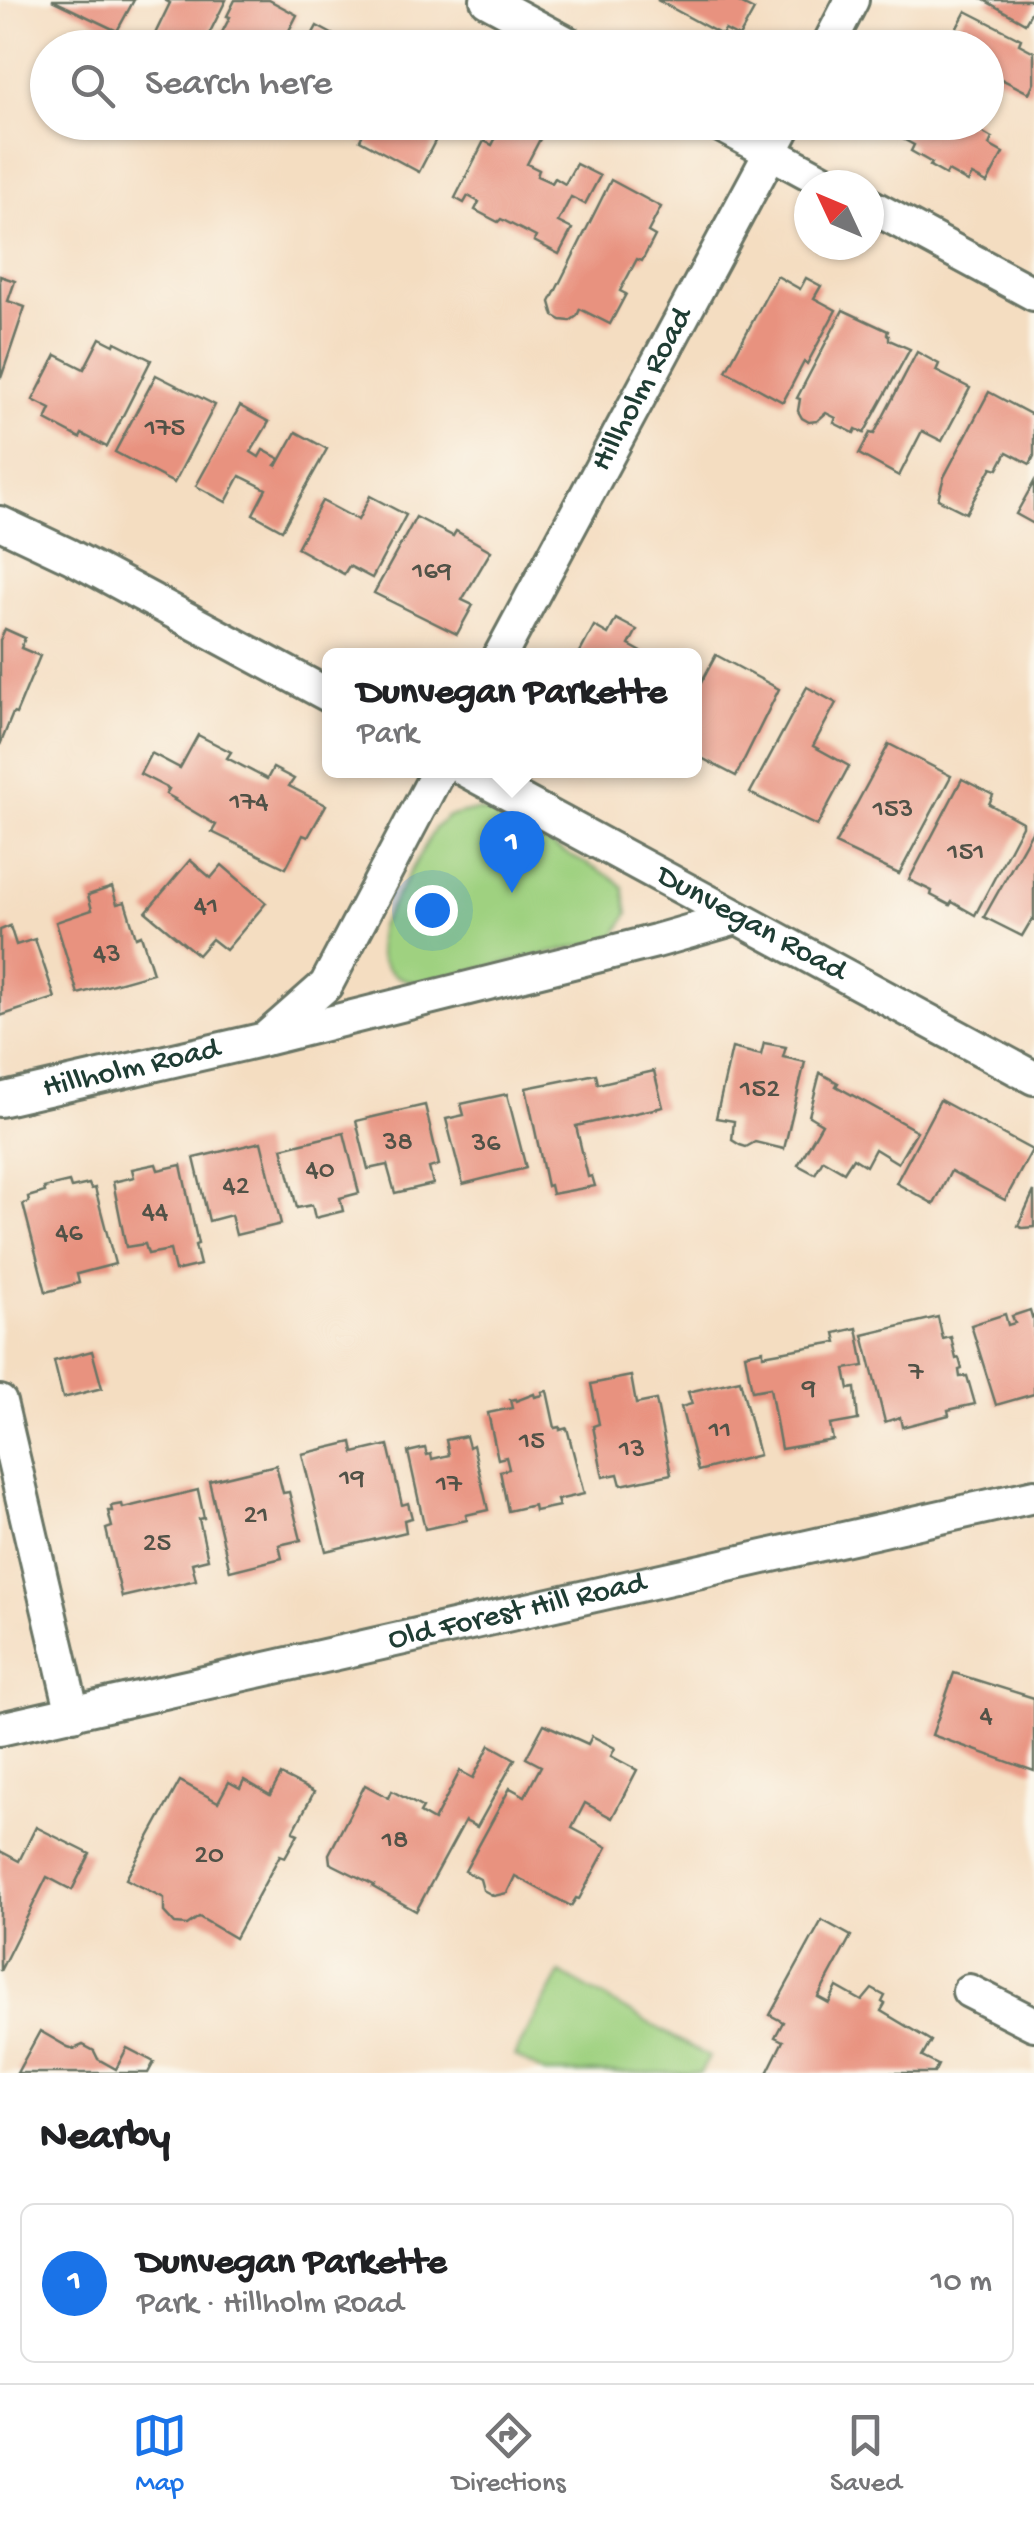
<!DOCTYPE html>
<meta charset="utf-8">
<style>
body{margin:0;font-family:"Gochi Hand",sans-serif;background:#f6f6f6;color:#202124}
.compass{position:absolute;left:794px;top:170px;width:90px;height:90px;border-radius:50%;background:#fff;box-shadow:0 2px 8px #0004;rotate:314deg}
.you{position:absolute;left:432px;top:910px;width:35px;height:35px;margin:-25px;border:8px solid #fff;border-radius:50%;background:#1a73e8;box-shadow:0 0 0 15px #1a73e833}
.badge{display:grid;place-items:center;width:65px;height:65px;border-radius:50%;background:#1a73e8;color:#fff;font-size:32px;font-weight:700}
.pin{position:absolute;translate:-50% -82px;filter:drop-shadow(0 2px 5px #0008)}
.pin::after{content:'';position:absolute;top:52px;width:35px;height:30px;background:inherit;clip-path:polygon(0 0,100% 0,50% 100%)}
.popup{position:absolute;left:322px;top:648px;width:380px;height:130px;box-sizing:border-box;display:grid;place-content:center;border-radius:15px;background:#fff;filter:drop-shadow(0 2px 8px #0005);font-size:32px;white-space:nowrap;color:#757577}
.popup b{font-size:38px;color:#202124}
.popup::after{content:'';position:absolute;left:50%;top:100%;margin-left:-20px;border:20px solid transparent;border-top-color:#fff}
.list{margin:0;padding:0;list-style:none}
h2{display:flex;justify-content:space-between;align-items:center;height:130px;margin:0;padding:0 40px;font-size:42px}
h2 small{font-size:32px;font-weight:400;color:#757577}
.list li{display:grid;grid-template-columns:65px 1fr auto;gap:30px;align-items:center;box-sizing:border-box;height:160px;margin:0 20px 20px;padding:0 20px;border:2px solid #e0e0e0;border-radius:15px}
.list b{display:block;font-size:38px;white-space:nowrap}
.list p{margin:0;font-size:32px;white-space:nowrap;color:#757577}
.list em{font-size:32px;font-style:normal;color:#757577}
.icon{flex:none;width:55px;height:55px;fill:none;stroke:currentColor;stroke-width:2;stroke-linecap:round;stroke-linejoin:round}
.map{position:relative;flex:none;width:1034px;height:2073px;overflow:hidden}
.search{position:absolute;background:#fff;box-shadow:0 2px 8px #0004;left:30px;right:30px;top:30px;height:110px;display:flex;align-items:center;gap:25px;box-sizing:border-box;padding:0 35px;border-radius:55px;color:#757577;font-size:38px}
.sheet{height:310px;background:#fff}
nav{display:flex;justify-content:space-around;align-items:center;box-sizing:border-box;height:140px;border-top:2px solid #e0e0e0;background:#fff;font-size:28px;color:#757577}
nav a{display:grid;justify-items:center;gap:5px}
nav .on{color:#1a73e8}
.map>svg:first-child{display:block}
.green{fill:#9fd180;stroke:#5f875a;stroke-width:2.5}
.building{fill:#e8927f}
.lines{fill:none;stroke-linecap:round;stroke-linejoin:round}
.street-casing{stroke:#6a7565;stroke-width:38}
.street{stroke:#fff;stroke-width:32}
.labels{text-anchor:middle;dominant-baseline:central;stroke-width:8;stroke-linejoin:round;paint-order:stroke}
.number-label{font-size:28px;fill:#515247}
.street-label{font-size:32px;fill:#1f3d34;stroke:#fbf7ec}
</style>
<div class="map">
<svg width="1034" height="2073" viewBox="0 0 1034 2073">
<rect width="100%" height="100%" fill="#fbf7ec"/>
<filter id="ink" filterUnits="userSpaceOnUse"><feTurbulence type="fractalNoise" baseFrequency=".01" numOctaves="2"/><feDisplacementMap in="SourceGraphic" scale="20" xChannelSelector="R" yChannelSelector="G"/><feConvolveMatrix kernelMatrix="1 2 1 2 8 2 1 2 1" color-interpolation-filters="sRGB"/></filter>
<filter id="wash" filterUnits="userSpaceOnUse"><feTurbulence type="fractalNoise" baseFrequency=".0048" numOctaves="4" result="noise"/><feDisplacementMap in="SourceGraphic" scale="40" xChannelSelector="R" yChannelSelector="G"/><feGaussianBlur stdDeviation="2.25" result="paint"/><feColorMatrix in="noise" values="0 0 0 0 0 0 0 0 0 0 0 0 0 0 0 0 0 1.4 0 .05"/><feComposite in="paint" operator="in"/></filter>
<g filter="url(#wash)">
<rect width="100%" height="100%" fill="#f4ddc1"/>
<g class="green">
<path d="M476,810l14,3 123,65 10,9 5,26 -12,22 -12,6 -186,42c-33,-6 -46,-25 -38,-57l55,-98 12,-11z"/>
<polygon points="560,1973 709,2057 700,2073 545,2073 514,2056"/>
</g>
<g id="blocks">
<g class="building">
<polygon points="52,0 134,0 117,31"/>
<polygon points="164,0 226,0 202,48 162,48 165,42 154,36 170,3"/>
<polygon points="235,0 269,0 297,15 280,48 214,48 230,17 227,16"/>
<polygon points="657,0 742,0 740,3 754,10 739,37 725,30 722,35"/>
<polygon points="984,0 1034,0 1034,7 1025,23"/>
<polygon points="966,11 1021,39 1019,44 1034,52 1034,82 1029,93 997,77 986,96 986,48 954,48 958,40 952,37"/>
<polygon points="317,26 358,48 305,48"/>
<polygon points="369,122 445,122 419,172 360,140"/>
<polygon points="912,122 924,125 926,122 979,122 976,129 992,138 989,145 1003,153 987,183 972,175 968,182 948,171 946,175 930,166 932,163 911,151 914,145 903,139"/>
<polygon points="503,124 517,131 519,127 540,139 527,164 539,170 537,176 552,183 555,178 565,184 576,164 600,176 585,204 571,197 558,222 572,229 559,254 534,241 536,237 501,219 498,222 475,210 479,202 468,196 464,203 455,198 484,141 492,145"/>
<polygon points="611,180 661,207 648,232 655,236 642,261 637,259 620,291 626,294 610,324 580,309 577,316 570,321 561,320 554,316 550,302"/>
<polygon points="0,276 15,281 8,301 25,307 1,378"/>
<polygon points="777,276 800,289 806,278 821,286 814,298 836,310 807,364 804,362 783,402 726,371"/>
<polygon points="843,310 888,331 887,334 889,336 889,340 910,349 864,433 856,429 854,433 834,423 836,418 826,413 817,421 809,422 802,418 798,411 800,399 797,398"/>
<polygon points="100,338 114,345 115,342 151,360 107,447 82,434 80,438 46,420 51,409 33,400 56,355 84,369"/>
<polygon points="917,352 939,364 936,371 970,388 942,441 922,431 899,476 859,454 870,433 874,434"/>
<polygon points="156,375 215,405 174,483 115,452"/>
<polygon points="989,392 1034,416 1034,456 1030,464 1007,452 998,469 992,467 966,513 938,499 944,477"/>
<polygon points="240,406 269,422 251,452 259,457 263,450 280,459 275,465 277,466 296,432 327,449 282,530 253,514 266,489 240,476 226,502 196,486"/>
<polygon points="1034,482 1034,524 1016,514"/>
<polygon points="370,496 406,515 372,578 349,566 344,574 297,548 322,501 358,520"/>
<polygon points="416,517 453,536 456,531 491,551 462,600 473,605 457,634 374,593"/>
<polygon points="616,619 637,630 629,645 649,656 578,656 594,626 608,634"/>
<polygon points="5,629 25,638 21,648 40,656 16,714 13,713 0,745 0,640"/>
<polygon points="716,655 779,689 736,776 694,754 694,696"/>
<polygon points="807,687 836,703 813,746 849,766 817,826 750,793"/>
<polygon points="198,735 231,752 227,758 267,779 273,768 294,779 289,786 326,805 308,837 303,835 286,868 212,832 216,825 174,800 175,799 166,794 169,789 140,774 151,753 180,768"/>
<polygon points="889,744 951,776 899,874 835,844"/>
<polygon points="962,779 993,795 989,804 1022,822 1022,826 975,915 952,902 950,905 931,895 932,891 909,880"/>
<polygon points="1034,828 1034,920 1032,919 1022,936 984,917"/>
<polygon points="190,860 211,878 222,865 266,903 226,950 212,939 198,955 146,912"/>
<polygon points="112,887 117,904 125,902 136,937 141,935 153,973 78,994 56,922 92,910 88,895"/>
<polygon points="10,926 16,945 35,939 55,998 0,1016 0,930"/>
<polygon points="764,1043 786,1047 783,1057 805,1062 784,1149 755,1142 746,1147 740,1145 732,1140 734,1121 716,1118 732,1048 761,1055"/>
<polygon points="654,1071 663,1107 576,1126 588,1177 592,1176 595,1186 552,1194 550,1185 547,1186 526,1088 596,1074 598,1084"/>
<polygon points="820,1073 838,1083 836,1086 917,1131 898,1163 875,1149 866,1166 853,1158 844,1172 823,1160 815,1174 798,1165 822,1124 809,1116"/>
<polygon points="507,1094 526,1168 463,1184 446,1119 464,1115 461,1104"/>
<polygon points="940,1100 1032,1150 1005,1200 951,1171 934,1204 896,1183"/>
<polygon points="425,1105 439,1165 429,1168 433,1184 395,1193 387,1165 368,1169 356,1121"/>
<polygon points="344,1133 359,1193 340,1198 343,1211 315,1218 312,1205 297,1208 282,1148"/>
<polygon points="261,1142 281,1224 236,1235 231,1215 209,1221 194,1158"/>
<polygon points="156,1164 158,1170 181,1165 198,1244 195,1245 200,1265 175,1271 170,1250 148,1254 145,1244 126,1247 113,1182 134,1177 132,1169"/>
<polygon points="69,1182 71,1188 89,1184 91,1189 95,1188 115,1264 77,1274 79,1283 46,1292 23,1204 29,1202 28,1197 45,1192 44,1188"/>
<polygon points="1034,1191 1034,1227 1022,1228 1018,1226"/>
<polygon points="1030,1310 1032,1317 1034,1315 1034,1394 996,1405 971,1325 1005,1314 1008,1325 1015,1323 1012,1316"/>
<polygon points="938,1317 943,1339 951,1337 956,1359 959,1358 962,1369 959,1370 960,1377 967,1376 975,1404 948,1410 949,1415 902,1427 900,1417 885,1422 863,1335"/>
<polygon points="857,1328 864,1366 845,1369 849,1389 855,1388 858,1420 830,1425 833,1440 781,1449 770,1388 752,1391 745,1354 763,1350 763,1355 837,1342 835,1333"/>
<polygon points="92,1351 102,1388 63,1398 54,1361"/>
<polygon points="631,1376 636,1404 656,1400 671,1474 621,1485 618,1474 603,1477 593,1426 599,1424 591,1384"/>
<polygon points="740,1380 759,1455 698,1471 681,1407 692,1404 688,1392"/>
<polygon points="547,1391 555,1428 560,1427 560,1430 567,1428 584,1494 557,1500 559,1506 535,1511 534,1505 508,1511 500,1471 509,1469 506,1457 498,1459 488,1413 512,1408 510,1400 515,1399 516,1401 534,1394 535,1397 543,1395 542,1392"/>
<polygon points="466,1436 469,1447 473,1445 488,1510 466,1515 467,1520 425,1529 408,1452 425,1448 427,1455 431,1454 432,1459 449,1455 446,1440"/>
<polygon points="352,1442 354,1453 388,1445 402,1505 408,1503 412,1518 404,1520 406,1532 326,1551 302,1454"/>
<polygon points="276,1465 283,1493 289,1492 301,1540 279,1545 282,1558 230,1571 209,1481"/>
<polygon points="198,1490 204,1518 199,1519 208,1559 192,1563 196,1580 122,1597 106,1529 112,1527 108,1511 112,1511 111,1506 122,1504 123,1508"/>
<polygon points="954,1673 1034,1698 1034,1771 932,1735"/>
<polygon points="544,1724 588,1744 592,1736 615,1748 611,1756 637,1770 612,1818 585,1803 572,1828 607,1847 579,1899 576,1898 571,1906 515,1876 507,1893 494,1896 483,1890 480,1879 465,1871 510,1788 525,1796 541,1766 526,1758"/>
<polygon points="490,1745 515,1759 477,1827 465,1821 416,1911 373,1887 374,1885 330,1863 329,1854 365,1785 389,1798 392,1791 423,1808 420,1813 434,1821 460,1771 473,1778"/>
<polygon points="281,1775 314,1792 293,1832 298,1834 285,1857 280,1855 235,1938 199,1917 187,1925 175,1924 164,1912 164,1898 126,1879 180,1781 218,1802 229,1782 240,1788 244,1780 270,1795"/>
<polygon points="36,1827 90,1854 72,1890 47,1877 0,1971 0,1851 19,1861"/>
<polygon points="822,1920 851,1936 818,1997 829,2003 837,1987 862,2001 872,1989 885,1996 882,2002 885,2004 881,2011 931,2041 922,2057 938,2065 934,2073 767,2073 783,2041 775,2037 783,2022 770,2015"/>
<polygon points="40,2031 68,2047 74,2049 83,2045 94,2051 98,2059 116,2069 127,2048 154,2062 148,2073 17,2073"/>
</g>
</g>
</g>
<g filter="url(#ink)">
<use href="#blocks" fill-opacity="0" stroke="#6a7565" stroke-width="2.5"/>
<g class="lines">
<defs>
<g id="street">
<polyline points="487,0 576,48"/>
<polyline points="827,48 852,0"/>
<polyline points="715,122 831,185"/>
<polyline points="869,205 1034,294"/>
<polyline points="0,523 70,556 330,696"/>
<path id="s1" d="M500,656l287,-534"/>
<path id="s2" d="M465,770l569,308"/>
<polyline points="269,1038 656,941 736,918"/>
<path id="s3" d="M0,1100l265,-61 61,-54 113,-215"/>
<polyline points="0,1402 73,1714"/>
<path id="s4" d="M0,1729l1034,-233"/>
<polyline points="969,1991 1034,2024"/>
</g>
</defs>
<use href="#street" class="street-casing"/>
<use href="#street" class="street"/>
</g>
</g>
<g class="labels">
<g class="number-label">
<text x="165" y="429">175</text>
<text x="432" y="572">169</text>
<text x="249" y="803">174</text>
<text x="893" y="810">153</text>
<text x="966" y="853">151</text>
<text x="206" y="907">41</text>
<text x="107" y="955">43</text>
<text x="760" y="1090">152</text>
<text x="398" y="1143">38</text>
<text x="486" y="1144">36</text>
<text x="320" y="1171">40</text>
<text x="236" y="1187">42</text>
<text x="155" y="1213">44</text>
<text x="69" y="1234">46</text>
<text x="916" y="1373">7</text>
<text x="809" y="1389">9</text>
<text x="720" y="1431">11</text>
<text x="532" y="1442">15</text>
<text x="632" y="1450">13</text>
<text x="352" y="1479">19</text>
<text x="449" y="1485">17</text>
<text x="256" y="1516">21</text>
<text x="157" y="1544">25</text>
<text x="986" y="1717">4</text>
<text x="395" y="1841">18</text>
<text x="209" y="1856">20</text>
</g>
<g class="street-label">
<text stroke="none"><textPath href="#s1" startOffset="302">Hillholm Road</textPath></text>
<text stroke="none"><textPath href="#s2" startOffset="325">Dunvegan Road</textPath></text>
<text stroke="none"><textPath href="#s3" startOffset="135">Hillholm Road</textPath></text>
<text stroke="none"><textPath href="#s4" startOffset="530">Old Forest Hill Road</textPath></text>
</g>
</g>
</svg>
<svg class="compass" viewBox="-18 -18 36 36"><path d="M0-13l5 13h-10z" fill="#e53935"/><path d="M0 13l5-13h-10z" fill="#757577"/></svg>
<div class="you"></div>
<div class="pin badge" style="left:512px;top:893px">1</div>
<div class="popup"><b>Dunvegan Parkette</b>Park</div>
<div class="search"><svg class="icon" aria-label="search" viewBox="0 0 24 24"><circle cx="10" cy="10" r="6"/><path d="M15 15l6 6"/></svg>Search here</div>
</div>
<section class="sheet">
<h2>Nearby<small></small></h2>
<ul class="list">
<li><span class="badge">1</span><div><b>Dunvegan Parkette</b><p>Park · Hillholm Road</p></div><em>10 m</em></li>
</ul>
</section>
<nav>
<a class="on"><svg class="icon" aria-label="map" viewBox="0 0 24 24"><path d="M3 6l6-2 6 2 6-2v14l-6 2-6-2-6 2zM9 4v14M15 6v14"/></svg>Map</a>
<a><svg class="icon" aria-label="directions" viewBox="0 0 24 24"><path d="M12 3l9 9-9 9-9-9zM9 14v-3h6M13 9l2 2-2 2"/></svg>Directions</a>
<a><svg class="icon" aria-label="saved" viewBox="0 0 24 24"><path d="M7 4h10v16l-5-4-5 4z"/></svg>Saved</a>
</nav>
